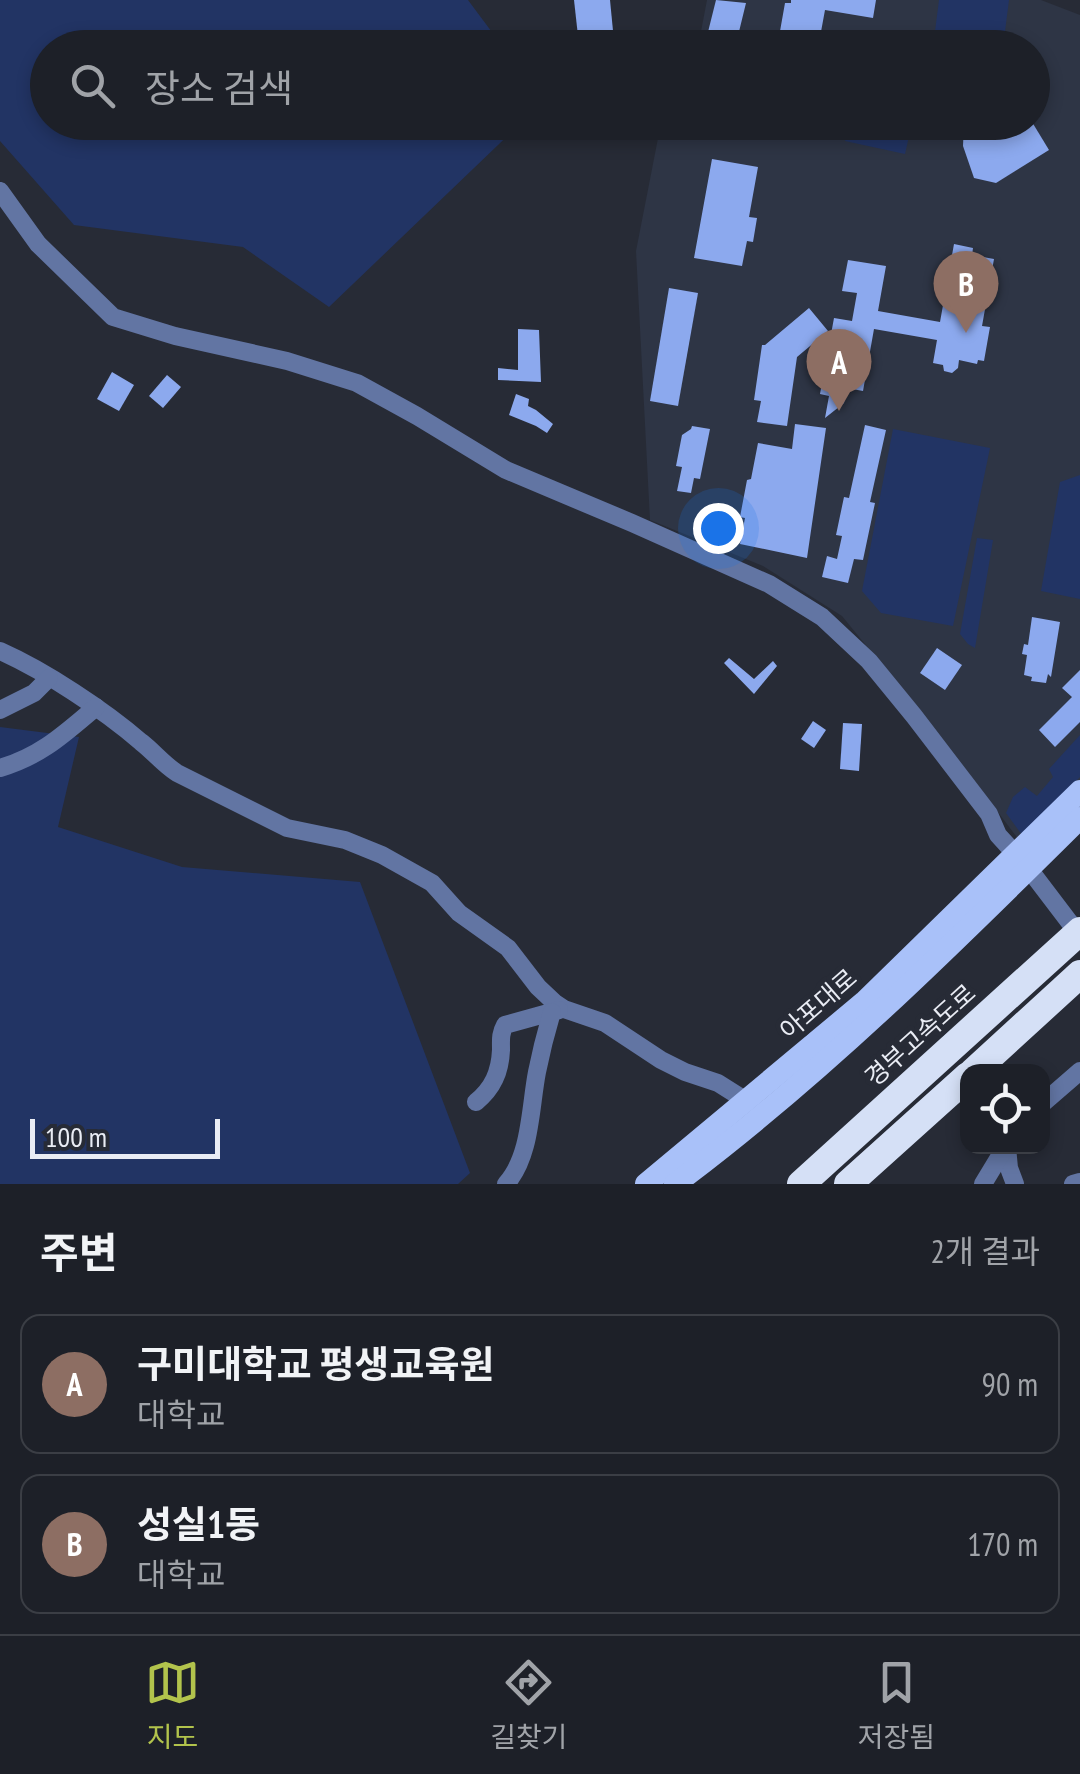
<!DOCTYPE html>
<html lang="ko">
<meta charset="utf-8">
<style>
body{margin:0;font-family:"PT Sans Narrow","Noto Sans KR",sans-serif;background:#2a2d34;color:#f1f3f6}
.controls{position:absolute;right:30px;bottom:30px;display:grid;overflow:hidden;border-radius:20px;box-shadow:0 5px 15px #0003}
.controls button{width:90px;height:90px;display:grid;place-items:center;padding:0;border:0;border-bottom:2px solid #3b3e45;background:#1d2028;color:#f1f3f6;font:50px sans-serif}
.scale{position:absolute;left:30px;bottom:25px;width:190px;box-sizing:border-box;padding-left:10px;border:5px solid #e9ecf4;border-top:0;font-size:28px;line-height:35px;white-space:nowrap;color:#e9ecf4;-webkit-text-stroke:8px #272b36;paint-order:stroke}
.you{position:absolute;left:718px;top:528px;width:35px;height:35px;margin:-25px;border:8px solid #fff;border-radius:50%;background:#1a73e8;box-shadow:0 0 0 15px #1a73e833}
.badge{display:grid;place-items:center;width:65px;height:65px;border-radius:50%;background:#b2c34c;color:#fff;font-size:32px;font-weight:700}
.pin{position:absolute;translate:-50% -82px;filter:drop-shadow(0 2px 5px #0008)}
.pin::after{content:'';position:absolute;top:52px;width:35px;height:30px;background:inherit;clip-path:polygon(0 0,100% 0,50% 100%)}
.list{margin:0;padding:0;list-style:none}
h2{display:flex;justify-content:space-between;align-items:center;height:130px;margin:0;padding:0 40px;font-size:42px}
h2 small{font-size:32px;font-weight:400;color:#a0a3a8}
.list li{display:grid;grid-template-columns:65px 1fr auto;gap:30px;align-items:center;box-sizing:border-box;height:140px;margin:0 20px 20px;padding:0 20px;border:2px solid #3b3e45;border-radius:20px}
.list b{display:block;font-size:38px;white-space:nowrap}
.list p{margin:0;font-size:32px;white-space:nowrap;color:#a0a3a8}
.list em{font-size:32px;font-style:normal;color:#a0a3a8}
.icon{flex:none;width:55px;height:55px;fill:none;stroke:currentColor;stroke-width:2;stroke-linecap:round;stroke-linejoin:round}
.map{position:relative;flex:none;width:1080px;height:1184px;overflow:hidden}
.search{position:absolute;background:#1d2028;box-shadow:0 5px 15px #0003;left:30px;right:30px;top:30px;height:110px;display:flex;align-items:center;gap:25px;box-sizing:border-box;padding:0 35px;border-radius:55px;color:#a0a3a8;font-size:38px}
.sheet{height:450px;background:#1d2028}
nav{display:flex;justify-content:space-around;align-items:center;box-sizing:border-box;height:140px;border-top:2px solid #3b3e45;background:#1d2028;font-size:28px;color:#a0a3a8}
nav a{display:grid;justify-items:center;gap:5px}
nav .on{color:#b2c34c}
.map>svg:first-child{display:block}
.built{fill:#2e3545}
.green{fill:#223464}
.building{fill:#8ca9ee}
.lines{fill:none;stroke-linecap:round;stroke-linejoin:round}
.minor{stroke:#6275a3;stroke-width:18}
.major{stroke:#a9c1f9;stroke-width:22}
.highway{stroke:#d5e0f6;stroke-width:28}
.labels{text-anchor:middle;dominant-baseline:central;stroke-width:10;stroke-linejoin:round;paint-order:stroke}
.street-label{font-size:25px;fill:#e9ecf4;stroke:#272b36}
</style>
<div class="map">
<svg width="1080" height="1184" viewBox="0 0 1080 1184">
<rect width="100%" height="100%" fill="#272b36"/>
<polygon class="built" points="707,0 1041,0 1080,15 1080,783 1022,844 952,751 842,616 763,566 650,520 636,251 661,123 1032,122 1032,48 698,47"/>
<g class="green">
<polygon points="0,0 468,0 503,47 48,48 48,122 521,123 329,307 243,247 74,225 0,141"/>
<polygon points="939,0 1009,0 1003,47 933,47"/>
<polygon points="849,123 912,123 905,154 845,141"/>
<polygon points="893,429 990,448 953,626 881,613 862,591"/>
<polygon points="1080,475 1080,599 1041,591 1060,482"/>
<polygon points="977,538 993,540 975,648 968,644 960,634"/>
<polygon points="0,727 79,737 58,827 182,867 360,882 470,1173 458,1184 0,1184"/>
<polygon points="1080,735 1080,777 1022,835 1006,813 1013,797 1025,787 1037,796 1053,777 1049,769"/>
</g>
<g class="building">
<polygon points="574,0 610,0 614,41 579,45"/>
<polygon points="716,0 746,3 735,48 723,48 724,45 706,40"/>
<polygon points="791,0 876,0 873,18 825,10 818,48 777,48 785,3 791,3"/>
<polygon points="964,122 1032,122 1049,150 996,183 974,178 963,146"/>
<polygon points="712,159 758,167 749,217 757,218 753,242 747,241 742,266 694,258"/>
<polygon points="954,244 973,248 972,255 994,259 982,326 990,327 984,361 978,360 977,364 959,360 958,368 952,373 944,371 943,365 933,363 937,340 874,329 863,391 847,388 844,403 825,418 829,396 820,394 834,318 852,321 857,293 842,291 848,260 886,266 878,311 940,322"/>
<polygon points="669,288 698,293 678,406 650,401"/>
<polygon points="809,308 828,331 797,357 787,426 757,422 761,401 754,400 762,345 765,345"/>
<polygon points="518,329 539,330 541,382 498,380 498,368 518,370"/>
<polygon points="112,372 134,385 119,411 97,399"/>
<polygon points="167,375 181,387 163,408 149,396"/>
<polygon points="516,394 529,399 528,406 536,410 553,424 547,433 536,426 509,415"/>
<polygon points="795,424 826,428 807,558 740,544 745,518 740,517 747,480 751,479 758,443 792,449"/>
<polygon points="865,425 886,430 870,502 875,503 863,560 854,559 848,583 822,577 827,556 837,559 842,536 836,535 844,497 849,498"/>
<polygon points="692,426 710,429 700,479 694,478 691,493 677,491 682,467 676,466 682,435 691,429"/>
<polygon points="1032,617 1060,622 1051,677 1048,674 1046,683 1031,681 1032,677 1024,675 1027,655 1022,654 1024,644 1028,645"/>
<polygon points="937,648 962,665 945,690 920,673"/>
<polygon points="729,658 754,679 773,661 777,666 754,694 724,663"/>
<polygon points="1080,670 1080,722 1055,747 1039,730 1072,697 1062,688"/>
<polygon points="813,721 826,730 814,748 801,739"/>
<polygon points="843,723 862,724 859,771 840,769"/>
</g>
<g class="lines">
<g class="minor">
<polyline points="0,191 38,244 113,317 175,336 287,361 357,383 417,416 506,470 632,523 769,584 822,617 869,661 914,716 989,814 998,835 1029,869 1080,936"/>
<path d="M0,651c45,20 104,59 141,91 13,10 22,22 36,31l110,55 58,12 37,15 50,28 27,30 49,35 30,39 17,16 9,6 41,14 56,37 24,12 33,11 38,24"/>
<polyline points="0,710 34,693 49,678"/>
<path d="M0,768c41,-12 64,-34 96,-61"/>
<path d="M476,1102c17,-14 24,-30 25,-52 0,-10 -1,-16 4,-25l54,-15"/>
<polyline points="1042,1104 1080,1071"/>
<polyline points="1007,1147 1009,1168 1015,1184"/>
<path d="M506,1184c25,-28 24,-76 31,-112 4,-20 9,-40 15,-60"/>
<polyline points="983,1184 1006,1146"/>
<polyline points="1073,1184 1080,1182"/>
</g>
<g class="major">
<polyline points="646,1184 864,1002 1080,791"/>
<path d="M675,1184c146,-109 276,-238 405,-366"/>
</g>
<g class="highway">
<polyline points="973,1072 1080,974"/>
<polyline points="801,1184 1080,931"/>
<polyline points="848,1184 968,1076"/>
</g>
</g>
<g class="labels">
<g class="street-label">
<text transform="translate(818 1004) rotate(-41)">아포대로</text>
<text transform="translate(920 1035) rotate(-42)">경부고속도로</text>
</g>
</g>
</svg>
<div class="controls">
<button><svg class="icon" aria-label="locate" viewBox="0 0 24 24"><circle cx="12" cy="12" r="6"/><path d="M12 2v4M12 18v4M2 12h4M18 12h4"/></svg></button>
</div>
<div class="scale">100 m</div>
<div class="you"></div>
<div class="pin badge" style="left:839px;top:411px;background:#8d6e63">A</div>
<div class="pin badge" style="left:966px;top:333px;background:#8d6e63">B</div>
<div class="search"><svg class="icon" aria-label="search" viewBox="0 0 24 24"><circle cx="10" cy="10" r="6"/><path d="M15 15l6 6"/></svg>장소 검색</div>
</div>
<section class="sheet">
<h2>주변<small>2개 결과</small></h2>
<ul class="list">
<li><span class="badge" style="background:#8d6e63">A</span><div><b>구미대학교 평생교육원</b><p>대학교</p></div><em>90 m</em></li>
<li><span class="badge" style="background:#8d6e63">B</span><div><b>성실1동</b><p>대학교</p></div><em>170 m</em></li>
</ul>
</section>
<nav>
<a class="on"><svg class="icon" aria-label="map" viewBox="0 0 24 24"><path d="M3 6l6-2 6 2 6-2v14l-6 2-6-2-6 2zM9 4v14M15 6v14"/></svg>지도</a>
<a><svg class="icon" aria-label="directions" viewBox="0 0 24 24"><path d="M12 3l9 9-9 9-9-9zM9 14v-3h6M13 9l2 2-2 2"/></svg>길찾기</a>
<a><svg class="icon" aria-label="saved" viewBox="0 0 24 24"><path d="M7 4h10v16l-5-4-5 4z"/></svg>저장됨</a>
</nav>
